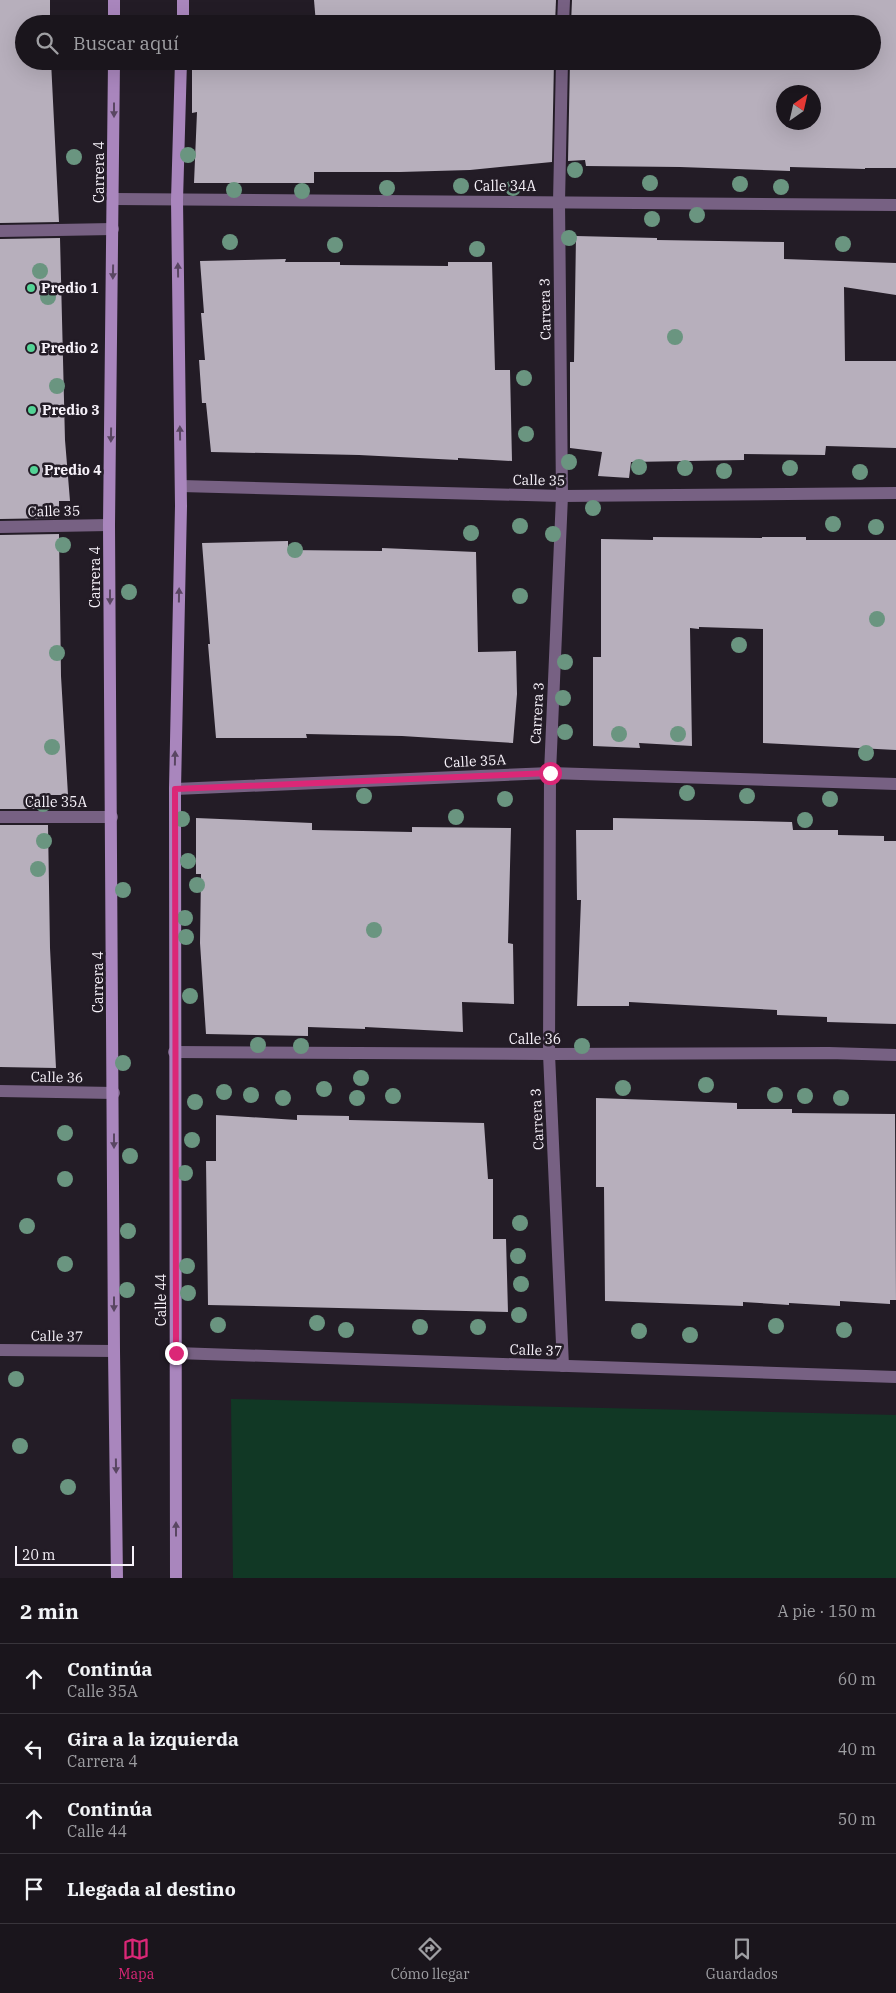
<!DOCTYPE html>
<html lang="es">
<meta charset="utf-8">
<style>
body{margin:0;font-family:"IBM Plex Serif",serif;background:#231e25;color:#f1f3f6}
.compass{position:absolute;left:776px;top:85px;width:45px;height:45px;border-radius:50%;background:#1a151c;box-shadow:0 5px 20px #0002;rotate:34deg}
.scale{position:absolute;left:15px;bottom:12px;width:119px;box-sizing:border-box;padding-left:5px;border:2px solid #f6f1f9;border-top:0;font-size:14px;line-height:18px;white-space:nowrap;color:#f6f1f9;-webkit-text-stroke:4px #231c26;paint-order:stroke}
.stop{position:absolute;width:15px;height:15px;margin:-11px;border:4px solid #db2777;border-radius:50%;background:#fff}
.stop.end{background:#db2777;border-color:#fff;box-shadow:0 1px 5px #0008}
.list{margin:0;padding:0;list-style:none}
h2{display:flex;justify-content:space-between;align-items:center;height:65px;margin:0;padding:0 20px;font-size:21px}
h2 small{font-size:16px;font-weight:400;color:#9f9fa3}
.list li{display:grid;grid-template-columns:32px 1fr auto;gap:15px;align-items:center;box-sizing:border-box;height:70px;padding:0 20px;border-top:1px solid #38343b}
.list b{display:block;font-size:19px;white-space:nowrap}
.list p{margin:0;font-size:16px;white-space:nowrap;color:#9f9fa3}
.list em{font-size:16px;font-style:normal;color:#9f9fa3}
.icon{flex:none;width:28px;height:28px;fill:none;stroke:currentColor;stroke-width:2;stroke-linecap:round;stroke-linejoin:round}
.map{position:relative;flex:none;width:896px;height:1578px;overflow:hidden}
.search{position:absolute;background:#1a151c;box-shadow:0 5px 20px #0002;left:15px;right:15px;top:15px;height:55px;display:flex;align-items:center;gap:12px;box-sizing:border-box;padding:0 18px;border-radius:28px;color:#9f9fa3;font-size:19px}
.sheet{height:345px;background:#1a151c}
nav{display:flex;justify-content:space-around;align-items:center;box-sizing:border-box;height:70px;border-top:1px solid #38343b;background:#1a151c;font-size:14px;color:#9f9fa3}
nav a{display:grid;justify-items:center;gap:2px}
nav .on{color:#db2777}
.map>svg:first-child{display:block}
.green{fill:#113825}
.building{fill:#b7afbc;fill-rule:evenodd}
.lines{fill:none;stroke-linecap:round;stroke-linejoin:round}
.minor{stroke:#776183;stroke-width:12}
.secondary{stroke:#a986bd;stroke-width:12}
.tree{fill:#6a9580}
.oneway{fill:#594662}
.route{stroke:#db2777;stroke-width:6}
.poi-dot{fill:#54d396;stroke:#231c26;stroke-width:2}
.labels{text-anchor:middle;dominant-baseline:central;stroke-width:5;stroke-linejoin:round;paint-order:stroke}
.street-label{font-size:14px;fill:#f6f1f9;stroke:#231c26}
.poi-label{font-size:14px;font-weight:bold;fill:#f6f1f9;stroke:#231c26;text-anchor:start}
</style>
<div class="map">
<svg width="896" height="1578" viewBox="0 0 896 1578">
<rect width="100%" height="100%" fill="#231c26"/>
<polygon class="green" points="231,1399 896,1415 896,1578 233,1578"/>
<g class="building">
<polygon points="0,0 50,0 50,24 24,24 24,61 51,61 59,222 0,223"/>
<polygon points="314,0 556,0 555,24 316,24"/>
<path d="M572,0h324v168h-31v1l-75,-2v4l-110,-4 -94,-1 -1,-6 -17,1 2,-100h302v-37h-301zM784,92h30v30h-30z"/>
<polygon points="192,61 554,61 552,162 470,170 400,172 314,172 314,183 194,183 197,112 192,113"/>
<polygon points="576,236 657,238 657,240 784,242 784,259 896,263 896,295 844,287 845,361 896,361 896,448 826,446 825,455 744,454 744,460 631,462 629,478 598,476 602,452 570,448 570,362 574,362"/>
<polygon points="60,238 65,440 70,501 59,501 59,518 0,519 0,239"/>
<polygon points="286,259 285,262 340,262 340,265 448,266 448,262 492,262 495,370 510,370 512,461 458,458 458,460 359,455 211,452 206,403 202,403 199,360 205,360 201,313 204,313 200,261"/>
<polygon points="59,534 61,676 68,795 48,795 48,809 0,809 0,535"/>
<polygon points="653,537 762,538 762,537 806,537 806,540 896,540 896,750 763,743 763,629 699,627 699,629 690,628 692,746 639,743 640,748 593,746 593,657 601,657 601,539 653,540"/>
<polygon points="288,541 288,550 382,551 382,548 476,552 478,652 516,651 517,694 513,743 402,736 306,734 307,738 216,738 208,644 210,644 202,543"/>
<polygon points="196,818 312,823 312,830 412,832 412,827 511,828 508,943 513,944 514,1004 462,1002 463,1032 365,1027 365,1029 308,1027 308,1036 206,1034 200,943 201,874 196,874"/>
<polygon points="613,818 792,822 793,830 838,830 838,835 884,836 884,841 896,841 896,1024 827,1022 827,1017 777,1015 777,1010 629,1002 629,1006 577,1006 581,900 577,900 576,830 613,830"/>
<polygon points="0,825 48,825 50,948 56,1068 0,1067"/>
<polygon points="596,1098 737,1103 737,1109 792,1109 792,1113 895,1114 896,1300 890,1300 890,1304 840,1301 840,1306 789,1303 789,1305 743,1302 743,1306 605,1301 604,1187 596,1187"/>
<polygon points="216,1115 297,1120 297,1115 349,1116 349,1120 484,1123 488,1179 493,1179 493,1239 506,1239 508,1312 208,1305 206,1161 216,1161"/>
</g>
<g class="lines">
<g class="minor">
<polyline points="563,24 564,0"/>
<polyline points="562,61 559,202 562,496 550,773 549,1054 563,1366"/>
<polyline points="114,199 896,205"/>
<polyline points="0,231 113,229"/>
<polyline points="181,486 562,496 896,493"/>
<polyline points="0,527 109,525"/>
<polyline points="175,789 550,773 896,784"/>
<polyline points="0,817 112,817"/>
<polyline points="174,1052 549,1054 829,1053 896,1055"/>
<polyline points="0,1091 114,1093"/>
<polyline points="0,1350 114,1351"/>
<polyline points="176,1353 896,1377"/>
</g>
<g class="secondary">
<polyline points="114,24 114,0"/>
<polyline points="183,24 183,0"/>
<polyline points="114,61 109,525 114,1351 117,1578"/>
<polyline points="176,1578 175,789 181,506 177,200 181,61"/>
</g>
</g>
<g class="tree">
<circle cx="188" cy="155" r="8"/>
<circle cx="74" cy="157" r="8"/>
<circle cx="575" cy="170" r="8"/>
<circle cx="650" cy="183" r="8"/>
<circle cx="740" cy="184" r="8"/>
<circle cx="461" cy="186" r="8"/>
<circle cx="781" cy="187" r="8"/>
<circle cx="387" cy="188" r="8"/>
<circle cx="513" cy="188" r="8"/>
<circle cx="234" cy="190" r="8"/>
<circle cx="302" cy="191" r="8"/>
<circle cx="697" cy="215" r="8"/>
<circle cx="652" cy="219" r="8"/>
<circle cx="569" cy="238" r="8"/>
<circle cx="230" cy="242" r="8"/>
<circle cx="843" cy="244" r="8"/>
<circle cx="335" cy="245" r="8"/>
<circle cx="477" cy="249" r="8"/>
<circle cx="40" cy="271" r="8"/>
<circle cx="48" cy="297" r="8"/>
<circle cx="675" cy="337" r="8"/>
<circle cx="524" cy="378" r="8"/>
<circle cx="57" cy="386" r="8"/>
<circle cx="526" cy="434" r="8"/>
<circle cx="569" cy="462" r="8"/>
<circle cx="639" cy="467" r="8"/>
<circle cx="685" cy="468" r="8"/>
<circle cx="790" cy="468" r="8"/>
<circle cx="724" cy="471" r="8"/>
<circle cx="860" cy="472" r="8"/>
<circle cx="593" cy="508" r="8"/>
<circle cx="833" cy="524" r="8"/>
<circle cx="520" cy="526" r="8"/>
<circle cx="876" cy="527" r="8"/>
<circle cx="471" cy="533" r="8"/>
<circle cx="553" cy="534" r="8"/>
<circle cx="63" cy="545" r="8"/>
<circle cx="295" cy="550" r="8"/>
<circle cx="129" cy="592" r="8"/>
<circle cx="520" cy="596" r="8"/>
<circle cx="877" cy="619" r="8"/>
<circle cx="739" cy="645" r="8"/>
<circle cx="57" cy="653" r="8"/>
<circle cx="565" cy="662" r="8"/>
<circle cx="563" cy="698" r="8"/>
<circle cx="565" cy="732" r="8"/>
<circle cx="619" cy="734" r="8"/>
<circle cx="678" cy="734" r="8"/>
<circle cx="52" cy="747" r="8"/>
<circle cx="866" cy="753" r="8"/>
<circle cx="687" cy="793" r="8"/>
<circle cx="364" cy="796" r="8"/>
<circle cx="747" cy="796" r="8"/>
<circle cx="505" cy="799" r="8"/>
<circle cx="830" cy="799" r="8"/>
<circle cx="43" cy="804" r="8"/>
<circle cx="456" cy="817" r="8"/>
<circle cx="182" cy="819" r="8"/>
<circle cx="805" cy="820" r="8"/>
<circle cx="44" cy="841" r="8"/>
<circle cx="188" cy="861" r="8"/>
<circle cx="38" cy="869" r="8"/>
<circle cx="197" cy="885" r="8"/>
<circle cx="123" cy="890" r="8"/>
<circle cx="185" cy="918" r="8"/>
<circle cx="374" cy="930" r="8"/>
<circle cx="186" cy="937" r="8"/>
<circle cx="190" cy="996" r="8"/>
<circle cx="258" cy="1045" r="8"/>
<circle cx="301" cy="1046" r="8"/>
<circle cx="582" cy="1046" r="8"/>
<circle cx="123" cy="1063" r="8"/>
<circle cx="361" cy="1078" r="8"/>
<circle cx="706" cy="1085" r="8"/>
<circle cx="623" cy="1088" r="8"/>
<circle cx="324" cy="1089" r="8"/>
<circle cx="224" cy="1092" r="8"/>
<circle cx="251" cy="1095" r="8"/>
<circle cx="775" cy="1095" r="8"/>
<circle cx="393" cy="1096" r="8"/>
<circle cx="805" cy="1096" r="8"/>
<circle cx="283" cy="1098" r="8"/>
<circle cx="357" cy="1098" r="8"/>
<circle cx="841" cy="1098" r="8"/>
<circle cx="195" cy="1102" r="8"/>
<circle cx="65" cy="1133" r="8"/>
<circle cx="192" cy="1140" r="8"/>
<circle cx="130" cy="1156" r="8"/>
<circle cx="185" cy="1173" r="8"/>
<circle cx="65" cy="1179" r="8"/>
<circle cx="520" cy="1223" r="8"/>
<circle cx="27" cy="1226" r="8"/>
<circle cx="128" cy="1231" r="8"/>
<circle cx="518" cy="1256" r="8"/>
<circle cx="65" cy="1264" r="8"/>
<circle cx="187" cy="1266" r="8"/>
<circle cx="521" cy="1284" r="8"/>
<circle cx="127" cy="1290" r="8"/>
<circle cx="188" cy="1293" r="8"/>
<circle cx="519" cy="1315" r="8"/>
<circle cx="317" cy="1323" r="8"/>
<circle cx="218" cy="1325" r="8"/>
<circle cx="776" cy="1326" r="8"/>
<circle cx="420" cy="1327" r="8"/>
<circle cx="478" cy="1327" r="8"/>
<circle cx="346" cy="1330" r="8"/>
<circle cx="844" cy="1330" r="8"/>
<circle cx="639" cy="1331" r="8"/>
<circle cx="690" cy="1335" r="8"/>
<circle cx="16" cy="1379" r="8"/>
<circle cx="20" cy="1446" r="8"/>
<circle cx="68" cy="1487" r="8"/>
</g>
<defs><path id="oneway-solid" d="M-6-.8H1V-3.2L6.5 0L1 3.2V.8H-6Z" transform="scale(1.25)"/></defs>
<g class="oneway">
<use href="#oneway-solid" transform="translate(114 110) rotate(90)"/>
<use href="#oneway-solid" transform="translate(178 270) rotate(-91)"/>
<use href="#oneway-solid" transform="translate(113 272) rotate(91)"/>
<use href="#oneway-solid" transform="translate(180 433) rotate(-91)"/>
<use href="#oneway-solid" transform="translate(111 435) rotate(91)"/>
<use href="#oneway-solid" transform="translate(179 595) rotate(-89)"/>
<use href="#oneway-solid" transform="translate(110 597) rotate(90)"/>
<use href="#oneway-solid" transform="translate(175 758) rotate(-89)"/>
<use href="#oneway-solid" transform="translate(114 1141) rotate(90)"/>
<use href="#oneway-solid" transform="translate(114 1304) rotate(90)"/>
<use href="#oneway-solid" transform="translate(116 1466) rotate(89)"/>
<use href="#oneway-solid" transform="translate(176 1529) rotate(-90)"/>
</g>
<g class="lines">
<polyline class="route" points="176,1353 175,789 550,773"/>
</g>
<g class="poi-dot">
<circle cx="31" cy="288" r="5"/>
<circle cx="31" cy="348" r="5"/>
<circle cx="32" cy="410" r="5"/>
<circle cx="34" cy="470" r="5"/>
</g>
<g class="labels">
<g class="street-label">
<text transform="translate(99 172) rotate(-90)">Carrera 4</text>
<text x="505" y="186">Calle 34A</text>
<text transform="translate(545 309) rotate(-91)">Carrera 3</text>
<text transform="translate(539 480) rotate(1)">Calle 35</text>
<text transform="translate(54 511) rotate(-1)">Calle 35</text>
<text transform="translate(95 577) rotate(-90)">Carrera 4</text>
<text transform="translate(537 713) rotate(-87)">Carrera 3</text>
<text transform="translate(475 761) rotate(-3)">Calle 35A</text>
<text x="56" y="802">Calle 35A</text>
<text transform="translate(98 982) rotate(-90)">Carrera 4</text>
<text x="535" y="1039">Calle 36</text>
<text transform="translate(57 1077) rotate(1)">Calle 36</text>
<text transform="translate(537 1119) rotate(-93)">Carrera 3</text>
<text transform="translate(161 1300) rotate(-90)">Calle 44</text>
<text transform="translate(57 1336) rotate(1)">Calle 37</text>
<text transform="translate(536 1350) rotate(2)">Calle 37</text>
</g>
<g class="poi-label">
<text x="41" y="288">Predio 1</text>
<text x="41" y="348">Predio 2</text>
<text x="42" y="410">Predio 3</text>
<text x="44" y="470">Predio 4</text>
</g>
</g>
</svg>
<svg class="compass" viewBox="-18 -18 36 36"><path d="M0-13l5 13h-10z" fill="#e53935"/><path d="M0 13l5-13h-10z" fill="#9f9fa3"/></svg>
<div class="scale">20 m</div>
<div class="stop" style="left:550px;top:773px"></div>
<div class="stop end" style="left:176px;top:1353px"></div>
<div class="search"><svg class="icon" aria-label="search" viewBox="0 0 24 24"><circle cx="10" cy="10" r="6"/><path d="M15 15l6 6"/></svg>Buscar aquí</div>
</div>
<section class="sheet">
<h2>2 min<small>A pie · 150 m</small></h2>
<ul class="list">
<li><svg class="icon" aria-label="ahead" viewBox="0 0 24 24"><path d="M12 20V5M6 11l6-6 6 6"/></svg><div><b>Continúa</b><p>Calle 35A</p></div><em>60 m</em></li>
<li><svg class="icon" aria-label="left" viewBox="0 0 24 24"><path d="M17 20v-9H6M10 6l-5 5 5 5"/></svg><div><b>Gira a la izquierda</b><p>Carrera 4</p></div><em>40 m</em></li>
<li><svg class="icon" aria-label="ahead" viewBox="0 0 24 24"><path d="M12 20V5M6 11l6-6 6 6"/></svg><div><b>Continúa</b><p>Calle 44</p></div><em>50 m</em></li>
<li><svg class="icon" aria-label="arrive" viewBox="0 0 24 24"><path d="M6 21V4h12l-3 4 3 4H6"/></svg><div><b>Llegada al destino</b></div></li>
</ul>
</section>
<nav>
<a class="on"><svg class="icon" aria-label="map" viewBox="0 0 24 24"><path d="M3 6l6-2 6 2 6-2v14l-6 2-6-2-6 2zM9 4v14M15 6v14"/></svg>Mapa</a>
<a><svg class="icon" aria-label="directions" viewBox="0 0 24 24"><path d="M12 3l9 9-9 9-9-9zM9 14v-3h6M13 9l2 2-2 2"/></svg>Cómo llegar</a>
<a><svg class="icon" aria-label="saved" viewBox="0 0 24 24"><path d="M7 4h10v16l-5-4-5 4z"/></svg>Guardados</a>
</nav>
